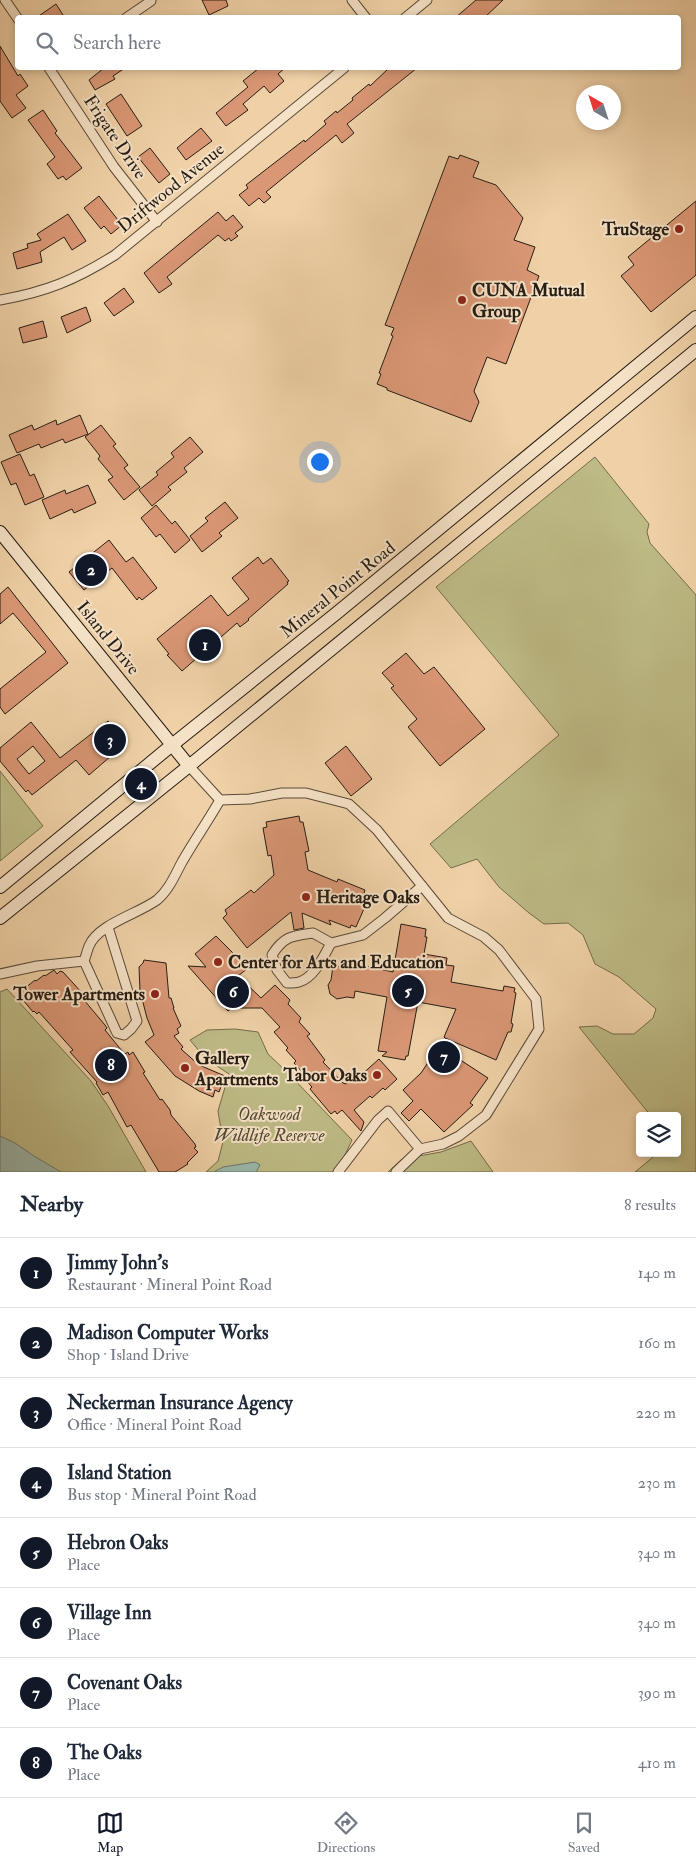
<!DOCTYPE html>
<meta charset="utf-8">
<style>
body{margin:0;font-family:"IM FELL Double Pica",serif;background:#f2f2f3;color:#1f2937}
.controls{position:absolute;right:15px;bottom:15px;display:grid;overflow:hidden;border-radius:5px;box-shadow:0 2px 8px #0003}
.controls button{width:45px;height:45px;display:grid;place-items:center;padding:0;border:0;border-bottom:1px solid #e0e1e3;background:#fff;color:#1f2937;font:25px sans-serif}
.compass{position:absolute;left:576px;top:85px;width:45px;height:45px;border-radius:50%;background:#fff;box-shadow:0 2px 8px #0003;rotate:321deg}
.you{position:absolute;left:319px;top:461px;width:18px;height:18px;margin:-12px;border:4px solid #fff;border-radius:50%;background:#1a73e8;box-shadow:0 0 0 8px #1a73e833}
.badge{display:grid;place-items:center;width:32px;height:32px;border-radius:50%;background:#111827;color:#fff;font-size:16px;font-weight:700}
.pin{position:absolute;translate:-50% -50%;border:2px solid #fff;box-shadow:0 1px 5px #0006}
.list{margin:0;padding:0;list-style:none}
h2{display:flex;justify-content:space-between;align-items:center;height:65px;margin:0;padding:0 20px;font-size:21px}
h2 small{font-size:16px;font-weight:400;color:#747a83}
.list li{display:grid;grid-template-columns:32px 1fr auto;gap:15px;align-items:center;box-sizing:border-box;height:70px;padding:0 20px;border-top:1px solid #e0e1e3}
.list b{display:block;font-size:19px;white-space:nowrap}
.list p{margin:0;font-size:16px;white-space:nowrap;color:#747a83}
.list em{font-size:16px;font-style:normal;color:#747a83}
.icon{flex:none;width:28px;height:28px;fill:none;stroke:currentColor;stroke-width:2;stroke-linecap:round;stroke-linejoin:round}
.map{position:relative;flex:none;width:696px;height:1172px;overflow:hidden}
.search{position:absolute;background:#fff;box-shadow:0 2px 8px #0003;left:15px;right:15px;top:15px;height:55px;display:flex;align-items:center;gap:12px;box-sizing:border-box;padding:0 18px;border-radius:5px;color:#747a83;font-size:19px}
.sheet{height:625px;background:#fff}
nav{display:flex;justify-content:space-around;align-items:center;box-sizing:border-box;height:70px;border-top:1px solid #e0e1e3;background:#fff;font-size:14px;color:#747a83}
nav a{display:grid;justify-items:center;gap:2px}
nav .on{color:#111827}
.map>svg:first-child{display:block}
.green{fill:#bdba85;stroke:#726c4c}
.water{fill:#9ab7ab;stroke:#6c796e}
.building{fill:#da9775;stroke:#261d13;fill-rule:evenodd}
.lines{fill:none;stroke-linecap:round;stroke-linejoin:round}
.street-casing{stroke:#584a38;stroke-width:11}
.secondary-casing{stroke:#261d13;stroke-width:14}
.street{stroke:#f5e1c6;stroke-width:9}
.secondary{stroke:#f5e1c6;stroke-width:12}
.poi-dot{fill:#8f2418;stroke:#f5e1c6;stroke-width:2}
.labels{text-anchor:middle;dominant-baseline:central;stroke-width:4;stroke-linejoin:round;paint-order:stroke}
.street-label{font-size:18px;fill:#261d13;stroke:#f5e1c6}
.poi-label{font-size:18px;font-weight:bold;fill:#261d13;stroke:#f5e1c6;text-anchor:start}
.park-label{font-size:18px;font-style:italic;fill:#534c35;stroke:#f5e1c6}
</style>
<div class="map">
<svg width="696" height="1172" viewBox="0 0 696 1172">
<rect width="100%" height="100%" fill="#f0d1a7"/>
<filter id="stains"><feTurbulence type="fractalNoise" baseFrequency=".004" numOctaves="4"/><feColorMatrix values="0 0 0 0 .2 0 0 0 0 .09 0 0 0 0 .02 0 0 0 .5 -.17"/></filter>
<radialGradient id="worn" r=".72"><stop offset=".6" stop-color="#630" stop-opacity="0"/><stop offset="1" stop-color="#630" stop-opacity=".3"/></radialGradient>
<g class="green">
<polygon points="595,457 649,524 647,532 650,543 696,595 696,1172 635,1172 658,1153 677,1153 677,1116 651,1116 579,1027 597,1026 613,1034 634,1034 653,1018 656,1009 619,977 595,964 583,935 568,923 544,924 529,913 499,887 477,859 451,868 430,844 559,735 436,587"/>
<polygon points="0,771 43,826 0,861"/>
<polygon points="7,989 91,1081 108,1106 146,1172 0,1172 0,992"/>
<polygon points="235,1029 258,1032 268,1054 288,1073 352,1140 337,1172 206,1172 218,1161 223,1142 218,1111 229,1074 205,1058 190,1040 207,1030"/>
<polygon points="471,1141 493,1172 388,1172 402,1159 441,1152"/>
</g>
<g class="water">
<polygon points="0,1136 15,1143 34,1156 61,1172 0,1172"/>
<polygon points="255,1162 260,1165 256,1172 214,1172 223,1167"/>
</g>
<g class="building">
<polygon points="202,0 226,0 228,6 209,15"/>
<polygon points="476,0 503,0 484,18 455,18"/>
<polygon points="56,4 65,18 36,18"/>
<polygon points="0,46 18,76 20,74 28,86 16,95 26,108 12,118 0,101"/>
<polygon points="104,68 125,68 113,76 115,79 95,90 89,80"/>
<polygon points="259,68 285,68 278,74 284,81 270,93 264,86 243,104 248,110 226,126 216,113 248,87 243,81"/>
<polygon points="389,68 417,68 347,124 354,133 342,143 336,135 266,192 271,197 264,203 259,198 249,206 239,195 248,188 246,185 304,140 305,142 326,124 324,121 336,111 337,113 353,100 352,98 369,84 370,86"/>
<polygon points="121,94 142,126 127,136 106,104"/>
<polygon points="43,110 57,131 55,133 82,168 66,180 63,176 58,179 47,164 55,157 28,120"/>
<polygon points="201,128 212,141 186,160 177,148"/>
<polygon points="150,148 170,174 159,183 138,157"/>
<polygon points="460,155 479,162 473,177 496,185 523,218 514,240 535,247 527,270 539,276 506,364 487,357 474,391 479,402 471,422 387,390 387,388 377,384 381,374 379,373 393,336 391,335 394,328 385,325 449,156 458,159"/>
<polygon points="99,196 122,225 111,234 104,226 101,229 84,208"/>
<polygon points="696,201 696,275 651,312 621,276 634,265 628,257"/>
<polygon points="218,212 226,221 233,215 243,227 235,233 238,236 231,241 229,238 225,241 218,235 167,277 172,284 159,293 144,273"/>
<polygon points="68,214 86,241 72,250 64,237 40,252 42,262 17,269 13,253 28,248 27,244 41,240 37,234"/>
<polygon points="124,288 134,302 114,316 104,303"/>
<polygon points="86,307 91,321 67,333 61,317"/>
<polygon points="43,321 47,337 23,343 19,328"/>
<polygon points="80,415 88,434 65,443 63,439 41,448 39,444 17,453 9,435 32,425 34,430 56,420 57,425"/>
<polygon points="101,425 116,444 113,446 128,465 124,468 140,487 124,500 108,480 113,477 98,459 100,456 85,437"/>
<polygon points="190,437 203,452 184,468 187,472 168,487 171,490 152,506 139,490 158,475 156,472 174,457 171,453"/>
<polygon points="20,454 30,476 34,474 44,497 25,505 16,483 11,485 1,462"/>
<polygon points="88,485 96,503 74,513 72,509 50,519 42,500 65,490 66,494"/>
<polygon points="225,502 238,518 219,533 222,536 202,552 190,536 208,521 205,518"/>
<polygon points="156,505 172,524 175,521 190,540 175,553 160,534 156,537 141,518"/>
<polygon points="109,540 126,562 133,557 157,588 142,600 139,597 137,600 112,568 84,590 69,572"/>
<polygon points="258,557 263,564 271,558 289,581 287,582 288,584 248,619 249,620 240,627 237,623 182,671 167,655 169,654 157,639 211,595 228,616 249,599 232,578"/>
<polygon points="8,587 68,663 5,714 0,707 0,689 46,652 13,613 0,624 0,594"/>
<polygon points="406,653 424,674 434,667 485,729 440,766 408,727 417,719 391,688 394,686 382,673"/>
<path d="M108,721l18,22 -37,32 -13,-15 -44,35 -4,-5 -2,2 -26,-31v-13l31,-26 29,36zM33,746l12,15 -16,13 -12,-15z"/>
<polygon points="346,746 372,779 351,796 325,763"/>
<polygon points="299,816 300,822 303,822 309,851 305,852 308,870 337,882 338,879 365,890 364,893 370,895 356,927 351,925 350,928 329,920 331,925 302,913 304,928 294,930 291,912 247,948 223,918 227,914 225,910 251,890 254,893 274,875 271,855 268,856 263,828 267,827 266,822"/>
<polygon points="401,924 426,929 425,937 427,937 424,954 447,958 446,965 454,966 451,982 503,991 504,986 515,988 514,992 516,993 511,1023 513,1024 511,1032 508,1032 496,1060 445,1038 444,1037 456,1009 418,1002 408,1056 406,1056 405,1060 382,1056 387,1052 378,1051 387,997 355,991 354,998 347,997 337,999 330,994 328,985 331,980 333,966 343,967 340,960 393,972"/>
<polygon points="216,936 248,968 238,976 261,998 275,985 290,1000 288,1004 301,1018 299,1022 310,1034 307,1036 325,1060 323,1062 343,1083 346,1084 357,1074 359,1077 379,1059 397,1079 385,1090 383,1088 372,1098 370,1096 354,1110 364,1122 361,1131 342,1110 337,1114 335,1111 331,1114 310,1089 312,1087 302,1076 304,1074 294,1063 296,1061 286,1050 288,1048 274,1032 280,1027 262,1008 232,1008 228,1011 188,966 206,967 195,954"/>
<polygon points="144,960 166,963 169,998 171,998 174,1008 173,1008 181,1026 177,1029 179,1033 174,1036 183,1047 181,1049 199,1065 225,1076 219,1092 215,1090 213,1097 199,1091 175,1076 145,1042 154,1035 147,1018 140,991 139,967 143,963"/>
<polygon points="54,970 57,974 60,971 63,972 83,994 84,1000 105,1025 107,1028 105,1030 122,1051 125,1054 128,1052 129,1055 133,1052 145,1072 143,1073 160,1100 162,1099 170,1110 171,1115 195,1144 196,1147 194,1148 198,1152 187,1163 188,1164 175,1172 159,1172 131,1125 127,1127 108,1092 103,1095 96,1083 97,1082 70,1052 73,1050 39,1012 37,1014 34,1011 33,1012 23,1000 24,999 19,993 35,980 36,981 44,975 45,976"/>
<polygon points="439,1046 488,1078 470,1103 473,1105 444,1132 421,1109 409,1121 401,1113 413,1101 403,1090 421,1073"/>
</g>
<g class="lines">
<defs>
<g id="street">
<polyline points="5,0 18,19"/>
<polyline points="352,0 366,18"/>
<polyline points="126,18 151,1"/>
<polyline points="405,18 427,0"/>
<polyline points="49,68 114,167 157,222"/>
<path d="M0,300c46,-8 75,-20 115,-45l229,-187"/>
<polyline points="189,766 220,800 250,799 282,793 306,793 349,804 377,830 448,918 484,937 499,950 536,999 539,1029 486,1115 459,1136 443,1144 420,1149"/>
<path d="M108,927l29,94 -6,8 -7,6 -7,-2 -33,-72c2,-5 3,-10 5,-15 9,-22 49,-32 68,-46 12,-10 18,-25 25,-38 12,-21 26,-41 38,-62"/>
<path d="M313,933l18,10c-7,13 -17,35 -32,39 -3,1 -8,1 -12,1l-10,-13 -5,-15c12,-19 20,-19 41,-22z"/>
<polyline points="331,943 363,935 385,918 422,886"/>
<polyline points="0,974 37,966 84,961"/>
<polyline points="338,1172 378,1120 388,1111 420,1149 396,1172"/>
</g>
<g id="secondary">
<polyline points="0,532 189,766"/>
<polyline points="0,887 172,745 338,612 696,317"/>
<polyline points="0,918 189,766 696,350"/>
</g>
</defs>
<use href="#street" class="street-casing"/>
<use href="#secondary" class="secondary-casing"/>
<use href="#street" class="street"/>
<use href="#secondary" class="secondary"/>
</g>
<g class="poi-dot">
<circle cx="679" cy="229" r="5"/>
<circle cx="462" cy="300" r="5"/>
<circle cx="306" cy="897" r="5"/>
<circle cx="218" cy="962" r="5"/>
<circle cx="155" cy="994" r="5"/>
<circle cx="185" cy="1068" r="5"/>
<circle cx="377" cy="1075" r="5"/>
</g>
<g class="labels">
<g class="street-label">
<text transform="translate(115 137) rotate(56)">Frigate Drive</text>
<text transform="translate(171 188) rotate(-39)">Driftwood Avenue</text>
<text transform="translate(338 590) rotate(-39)">Mineral Point Road</text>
<text transform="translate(108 638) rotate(51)">Island Drive</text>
</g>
<g class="poi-label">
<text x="669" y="229" text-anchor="end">TruStage</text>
<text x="472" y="290">CUNA Mutual<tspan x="472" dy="21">Group</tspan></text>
<text x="316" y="897">Heritage Oaks</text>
<text x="228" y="962">Center for Arts and Education</text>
<text x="145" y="994" text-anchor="end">Tower Apartments</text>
<text x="195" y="1058">Gallery<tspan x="195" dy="21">Apartments</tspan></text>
<text x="367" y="1075" text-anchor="end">Tabor Oaks</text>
</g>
<g class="park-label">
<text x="269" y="1114">Oakwood<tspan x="269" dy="21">Wildlife Reserve</tspan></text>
</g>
</g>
<rect width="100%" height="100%" filter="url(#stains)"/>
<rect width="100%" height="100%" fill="url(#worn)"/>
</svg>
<div class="controls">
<button><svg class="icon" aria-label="layers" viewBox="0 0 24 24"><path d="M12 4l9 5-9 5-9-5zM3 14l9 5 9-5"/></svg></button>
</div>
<svg class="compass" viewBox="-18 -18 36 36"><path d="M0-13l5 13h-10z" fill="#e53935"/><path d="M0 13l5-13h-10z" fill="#747a83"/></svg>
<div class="you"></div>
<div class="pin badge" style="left:205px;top:645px">1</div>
<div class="pin badge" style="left:91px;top:570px">2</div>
<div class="pin badge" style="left:110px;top:740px">3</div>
<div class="pin badge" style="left:141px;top:784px">4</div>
<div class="pin badge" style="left:408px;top:991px">5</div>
<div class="pin badge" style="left:233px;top:992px">6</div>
<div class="pin badge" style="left:444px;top:1057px">7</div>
<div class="pin badge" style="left:111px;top:1065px">8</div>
<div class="search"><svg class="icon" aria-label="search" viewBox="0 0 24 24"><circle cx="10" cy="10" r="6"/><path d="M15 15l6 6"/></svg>Search here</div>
</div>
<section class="sheet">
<h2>Nearby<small>8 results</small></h2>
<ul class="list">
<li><span class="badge">1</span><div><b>Jimmy John's</b><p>Restaurant · Mineral Point Road</p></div><em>140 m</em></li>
<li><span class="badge">2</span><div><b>Madison Computer Works</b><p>Shop · Island Drive</p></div><em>160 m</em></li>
<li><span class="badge">3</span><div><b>Neckerman Insurance Agency</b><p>Office · Mineral Point Road</p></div><em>220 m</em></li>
<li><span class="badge">4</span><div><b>Island Station</b><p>Bus stop · Mineral Point Road</p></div><em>230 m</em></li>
<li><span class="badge">5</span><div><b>Hebron Oaks</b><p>Place</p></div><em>340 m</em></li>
<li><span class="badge">6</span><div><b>Village Inn</b><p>Place</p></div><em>340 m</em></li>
<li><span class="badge">7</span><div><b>Covenant Oaks</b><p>Place</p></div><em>390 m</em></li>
<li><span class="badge">8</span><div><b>The Oaks</b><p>Place</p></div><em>410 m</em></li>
</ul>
</section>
<nav>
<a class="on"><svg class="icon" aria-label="map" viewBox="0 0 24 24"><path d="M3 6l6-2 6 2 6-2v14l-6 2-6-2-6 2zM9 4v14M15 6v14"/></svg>Map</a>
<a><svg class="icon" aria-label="directions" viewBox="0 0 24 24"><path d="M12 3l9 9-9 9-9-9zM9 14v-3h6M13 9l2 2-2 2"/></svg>Directions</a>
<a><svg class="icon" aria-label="saved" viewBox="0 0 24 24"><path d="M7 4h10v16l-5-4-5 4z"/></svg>Saved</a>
</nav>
